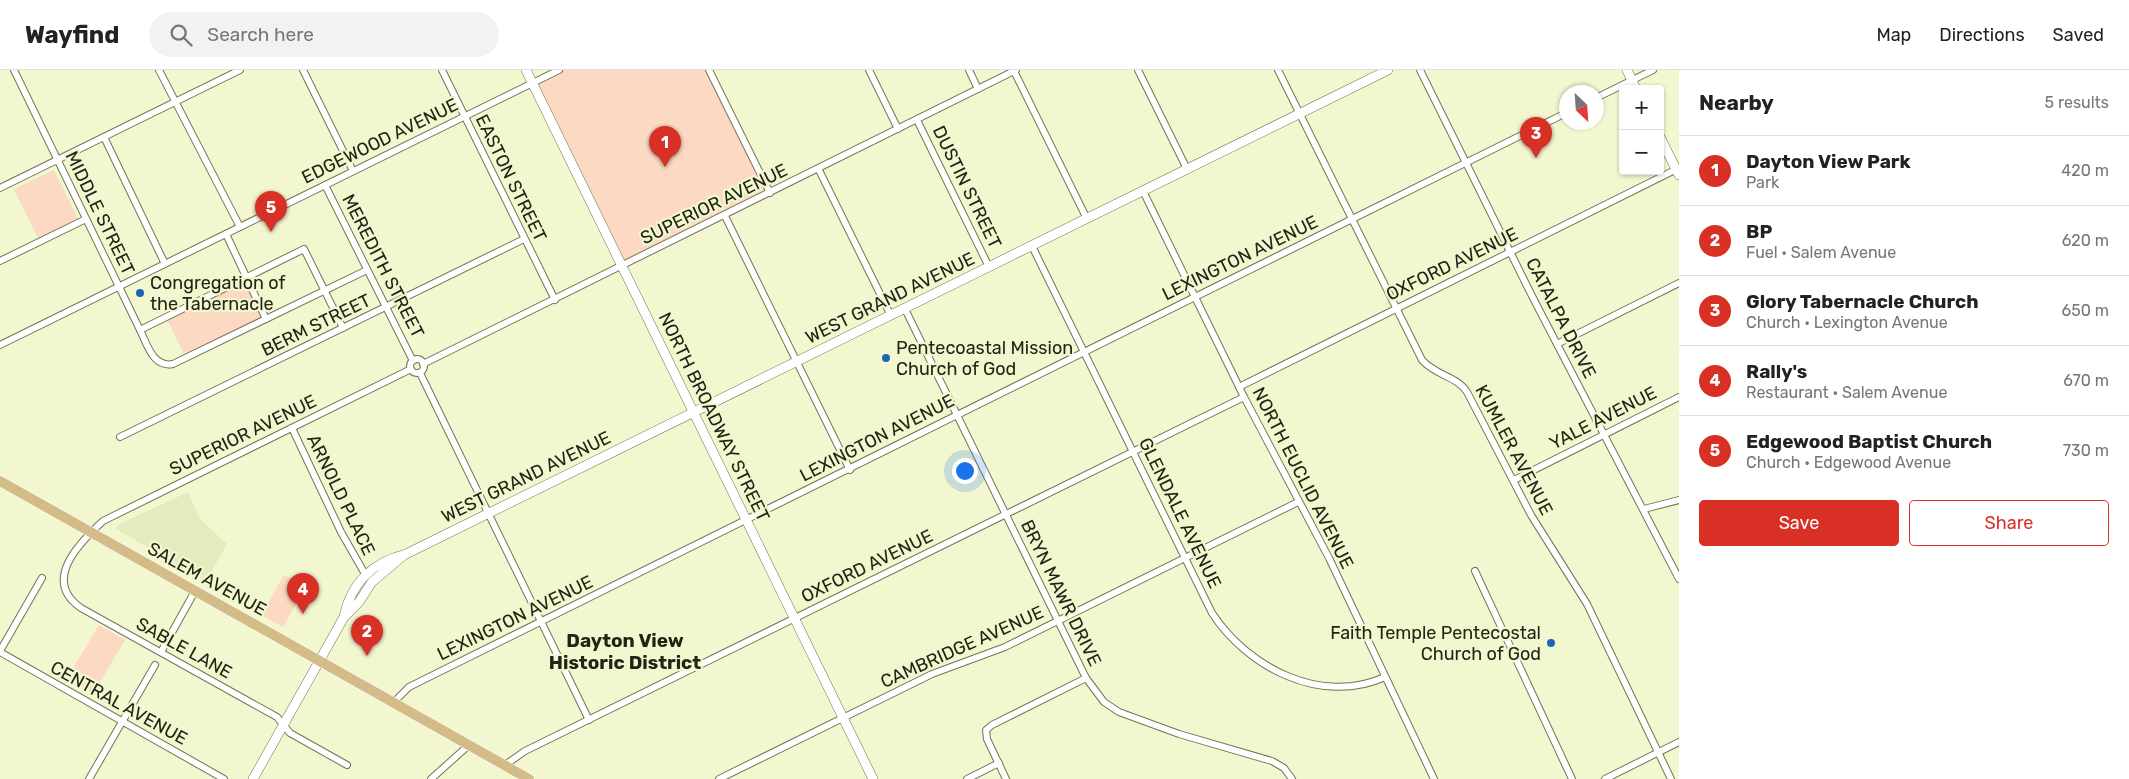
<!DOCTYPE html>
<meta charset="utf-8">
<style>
body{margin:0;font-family:Rubik,sans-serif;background:#f2f2f2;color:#222}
.controls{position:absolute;right:15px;top:15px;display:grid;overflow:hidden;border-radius:5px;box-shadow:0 1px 4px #0004}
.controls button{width:45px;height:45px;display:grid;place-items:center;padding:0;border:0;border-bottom:1px solid #e0e0e0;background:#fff;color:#222;font:25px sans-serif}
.compass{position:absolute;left:1559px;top:15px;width:45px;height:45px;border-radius:50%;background:#fff;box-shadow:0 1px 4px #0004;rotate:155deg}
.you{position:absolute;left:964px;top:400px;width:18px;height:18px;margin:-12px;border:4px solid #fff;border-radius:50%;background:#1a73e8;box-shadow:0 0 0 8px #1a73e833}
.badge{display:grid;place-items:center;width:32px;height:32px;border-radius:50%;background:#d93025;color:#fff;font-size:16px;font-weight:700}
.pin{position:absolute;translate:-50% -41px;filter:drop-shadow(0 1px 2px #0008)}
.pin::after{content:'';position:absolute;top:26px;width:18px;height:15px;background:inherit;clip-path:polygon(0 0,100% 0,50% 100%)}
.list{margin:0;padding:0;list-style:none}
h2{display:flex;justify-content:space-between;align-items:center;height:65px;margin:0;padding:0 20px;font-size:21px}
h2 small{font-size:16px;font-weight:400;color:#767676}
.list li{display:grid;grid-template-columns:32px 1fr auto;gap:15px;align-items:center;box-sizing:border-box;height:70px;padding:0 20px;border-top:1px solid #e0e0e0}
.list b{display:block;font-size:19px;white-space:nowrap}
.list p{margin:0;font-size:16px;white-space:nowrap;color:#767676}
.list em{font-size:16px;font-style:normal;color:#767676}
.actions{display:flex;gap:10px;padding:15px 20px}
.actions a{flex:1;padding:11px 0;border:1px solid #d93025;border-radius:5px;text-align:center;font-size:18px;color:#d93025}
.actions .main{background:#d93025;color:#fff}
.icon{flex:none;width:28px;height:28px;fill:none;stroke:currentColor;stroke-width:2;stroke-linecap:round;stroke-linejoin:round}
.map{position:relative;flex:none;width:1679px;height:709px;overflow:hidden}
header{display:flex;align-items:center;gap:30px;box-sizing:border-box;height:70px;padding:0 25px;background:#fff;border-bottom:1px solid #e0e0e0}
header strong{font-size:24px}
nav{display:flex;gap:28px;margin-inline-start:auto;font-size:18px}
.search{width:350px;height:45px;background:#f2f2f2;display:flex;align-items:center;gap:12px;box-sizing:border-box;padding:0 18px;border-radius:28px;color:#767676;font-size:19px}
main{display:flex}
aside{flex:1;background:#fff}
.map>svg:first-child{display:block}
.built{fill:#e6ebbe}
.green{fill:#fbd9c2}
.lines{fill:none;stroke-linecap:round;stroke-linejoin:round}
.street-casing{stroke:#727553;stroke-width:8}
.secondary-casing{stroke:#727553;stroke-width:10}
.primary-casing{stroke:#fff;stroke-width:11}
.street{stroke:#fff;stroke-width:6}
.secondary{stroke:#fff;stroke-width:9}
.primary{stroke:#d3bc88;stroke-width:10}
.poi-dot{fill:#1c66b5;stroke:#f2f7d0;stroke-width:2}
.labels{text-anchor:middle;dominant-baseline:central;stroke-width:4.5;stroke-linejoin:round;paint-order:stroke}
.street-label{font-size:18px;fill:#222416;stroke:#f2f7d0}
.poi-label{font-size:18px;fill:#222416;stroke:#f2f7d0;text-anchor:start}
.neighbourhood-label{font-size:19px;font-weight:bold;fill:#222416;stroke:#f2f7d0}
</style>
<header>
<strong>Wayfind</strong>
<div class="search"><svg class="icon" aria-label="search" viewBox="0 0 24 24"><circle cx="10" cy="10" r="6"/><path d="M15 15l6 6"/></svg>Search here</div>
<nav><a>Map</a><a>Directions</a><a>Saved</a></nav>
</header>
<main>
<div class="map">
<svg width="1679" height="709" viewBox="0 0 1679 709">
<rect width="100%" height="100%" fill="#f2f7d0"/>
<polygon class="built" points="188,422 200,449 227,474 206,511 116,459 119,454"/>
<g class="green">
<polygon points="559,0 709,0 770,123 620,196 532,13"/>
<polygon points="54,100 78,149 38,168 14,119"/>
<polygon points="245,209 264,249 186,287 166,248"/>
<polygon points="284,505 306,517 283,557 261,545"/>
<polygon points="99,555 125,570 93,624 67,608"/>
</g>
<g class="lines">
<defs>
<g id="street">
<path d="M14,0l126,260c7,14 13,38 33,34l194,-94"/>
<polyline points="159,0 240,157"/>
<polyline points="303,0 353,101"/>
<polyline points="442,0 555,230"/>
<polyline points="709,0 770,123"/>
<polyline points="869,0 898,59"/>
<polyline points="969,0 978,19"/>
<polyline points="1138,0 1187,99"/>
<path d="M1278,0l144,290c14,16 35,16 45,32l64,123 56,89 84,175"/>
<polyline points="1420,0 1532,226 1679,509"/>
<polyline points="1014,1 1087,149"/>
<polyline points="1596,28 1653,0"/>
<polyline points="917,50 989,197"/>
<polyline points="104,67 165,194"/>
<polyline points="819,100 891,246"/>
<polyline points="325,115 413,291"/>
<polyline points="0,118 240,0"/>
<polyline points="1143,121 1244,327 1329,488 1434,709"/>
<polyline points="725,146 850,400"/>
<polyline points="226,164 266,249"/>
<path d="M1032,176l180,367c35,54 109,93 173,64"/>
<polyline points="0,191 86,149"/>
<polyline points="905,239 1086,608 1104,632 1119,642 1179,664 1272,691 1284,698 1292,709"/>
<polyline points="140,260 304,179 343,258"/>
<polyline points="1557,274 1679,213"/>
<polyline points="0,275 559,0"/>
<circle cx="417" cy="296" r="7"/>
<polyline points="423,294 1016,0"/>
<polyline points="420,303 589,650"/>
<polyline points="1239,317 1679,98"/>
<polyline points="292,358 341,462 365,504"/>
<polyline points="120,367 524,169"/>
<polyline points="1514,410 1679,327"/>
<polyline points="1644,439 1679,430"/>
<polyline points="1475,501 1572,709"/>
<polyline points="0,581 42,508"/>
<polyline points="0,582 224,709"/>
<polyline points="161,582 195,521"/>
<polyline points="394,632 409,617 427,608 1566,43"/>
<path d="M347,695l-57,-32 -13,-16 -196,-109c-39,-27 -3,-64 22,-87l308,-152"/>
<polyline points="505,695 525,681 1244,327"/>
<polyline points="89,709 155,595"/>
<polyline points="431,709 469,675"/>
<polyline points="719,709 932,604 1005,577 1298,432"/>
<polyline points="967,709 999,693"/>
<polyline points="1006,709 987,669 986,660 992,655 1086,608"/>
<polyline points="1605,709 1679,672"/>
</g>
<g id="secondary">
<polyline points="526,0 873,709"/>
<polyline points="1627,0 1636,19"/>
<polyline points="1660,67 1679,105"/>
<polyline points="344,547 359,532 372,512 404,485"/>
<path d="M253,709l91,-162c7,-34 29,-55 62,-63l982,-484"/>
</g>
<polyline id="primary" points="0,411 529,709"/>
</defs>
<use href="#street" class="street-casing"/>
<use href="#secondary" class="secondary-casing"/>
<use href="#primary" class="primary-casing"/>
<use href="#street" class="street"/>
<use href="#secondary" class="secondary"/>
<use href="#primary" class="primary"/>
</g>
<g class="poi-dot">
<circle cx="140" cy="223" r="5"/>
<circle cx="886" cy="288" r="5"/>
<circle cx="1551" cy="573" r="5"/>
</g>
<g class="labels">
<g class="street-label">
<text transform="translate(380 71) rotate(-26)">EDGEWOOD AVENUE</text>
<text transform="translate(511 108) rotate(64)">EASTON STREET</text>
<text transform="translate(967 117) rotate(64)">DUSTIN STREET</text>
<text transform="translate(714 134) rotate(-26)">SUPERIOR AVENUE</text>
<text transform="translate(100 143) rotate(64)">MIDDLE STREET</text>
<text transform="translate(1240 188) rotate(-26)">LEXINGTON AVENUE</text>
<text transform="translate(1452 194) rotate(-26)">OXFORD AVENUE</text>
<text transform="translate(383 196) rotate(63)">MEREDITH STREET</text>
<text transform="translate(890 228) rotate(-26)">WEST GRAND AVENUE</text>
<text transform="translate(1561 248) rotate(63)">CATALPA DRIVE</text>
<text transform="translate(316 255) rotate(-26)">BERM STREET</text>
<text transform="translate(714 347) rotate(64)">NORTH BROADWAY STREET</text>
<text transform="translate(1603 348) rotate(-27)">YALE AVENUE</text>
<text transform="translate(243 365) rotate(-26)">SUPERIOR AVENUE</text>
<text transform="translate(877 368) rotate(-27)">LEXINGTON AVENUE</text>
<text transform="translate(1514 380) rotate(62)">KUMLER AVENUE</text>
<text transform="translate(526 407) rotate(-26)">WEST GRAND AVENUE</text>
<text transform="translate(1303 408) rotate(63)">NORTH EUCLID AVENUE</text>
<text transform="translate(341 425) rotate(64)">ARNOLD PLACE</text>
<text transform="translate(1180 443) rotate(64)">GLENDALE AVENUE</text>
<text transform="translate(867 496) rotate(-26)">OXFORD AVENUE</text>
<text transform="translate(207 509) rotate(29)">SALEM AVENUE</text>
<text transform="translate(1061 523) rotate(64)">BRYN MAWR DRIVE</text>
<text transform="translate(515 548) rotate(-26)">LEXINGTON AVENUE</text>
<text transform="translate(962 577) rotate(-24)">CAMBRIDGE AVENUE</text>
<text transform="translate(184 578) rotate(29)">SABLE LANE</text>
<text transform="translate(119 633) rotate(29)">CENTRAL AVENUE</text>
</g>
<g class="poi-label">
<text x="150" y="213">Congregation of<tspan x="150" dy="21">the Tabernacle</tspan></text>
<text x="896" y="278">Pentecoastal Mission<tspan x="896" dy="21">Church of God</tspan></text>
<text x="1541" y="563" text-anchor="end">Faith Temple Pentecostal<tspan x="1541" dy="21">Church of God</tspan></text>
</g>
<g class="neighbourhood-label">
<text x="625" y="570">Dayton View<tspan x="625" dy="22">Historic District</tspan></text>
</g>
</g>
</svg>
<div class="controls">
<button>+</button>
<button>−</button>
</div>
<svg class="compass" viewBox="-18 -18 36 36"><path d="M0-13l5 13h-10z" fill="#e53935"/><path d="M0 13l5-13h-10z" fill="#767676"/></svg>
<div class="you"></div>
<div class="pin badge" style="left:665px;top:97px">1</div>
<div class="pin badge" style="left:367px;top:586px">2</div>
<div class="pin badge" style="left:1536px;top:88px">3</div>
<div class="pin badge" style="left:303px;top:544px">4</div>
<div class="pin badge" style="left:271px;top:162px">5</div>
</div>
<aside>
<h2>Nearby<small>5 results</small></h2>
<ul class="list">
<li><span class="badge">1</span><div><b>Dayton View Park</b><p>Park</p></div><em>420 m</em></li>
<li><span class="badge">2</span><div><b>BP</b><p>Fuel · Salem Avenue</p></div><em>620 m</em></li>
<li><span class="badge">3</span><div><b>Glory Tabernacle Church</b><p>Church · Lexington Avenue</p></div><em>650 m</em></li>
<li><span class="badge">4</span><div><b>Rally's</b><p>Restaurant · Salem Avenue</p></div><em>670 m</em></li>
<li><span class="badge">5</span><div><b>Edgewood Baptist Church</b><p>Church · Edgewood Avenue</p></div><em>730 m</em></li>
</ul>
<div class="actions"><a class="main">Save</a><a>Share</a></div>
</aside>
</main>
